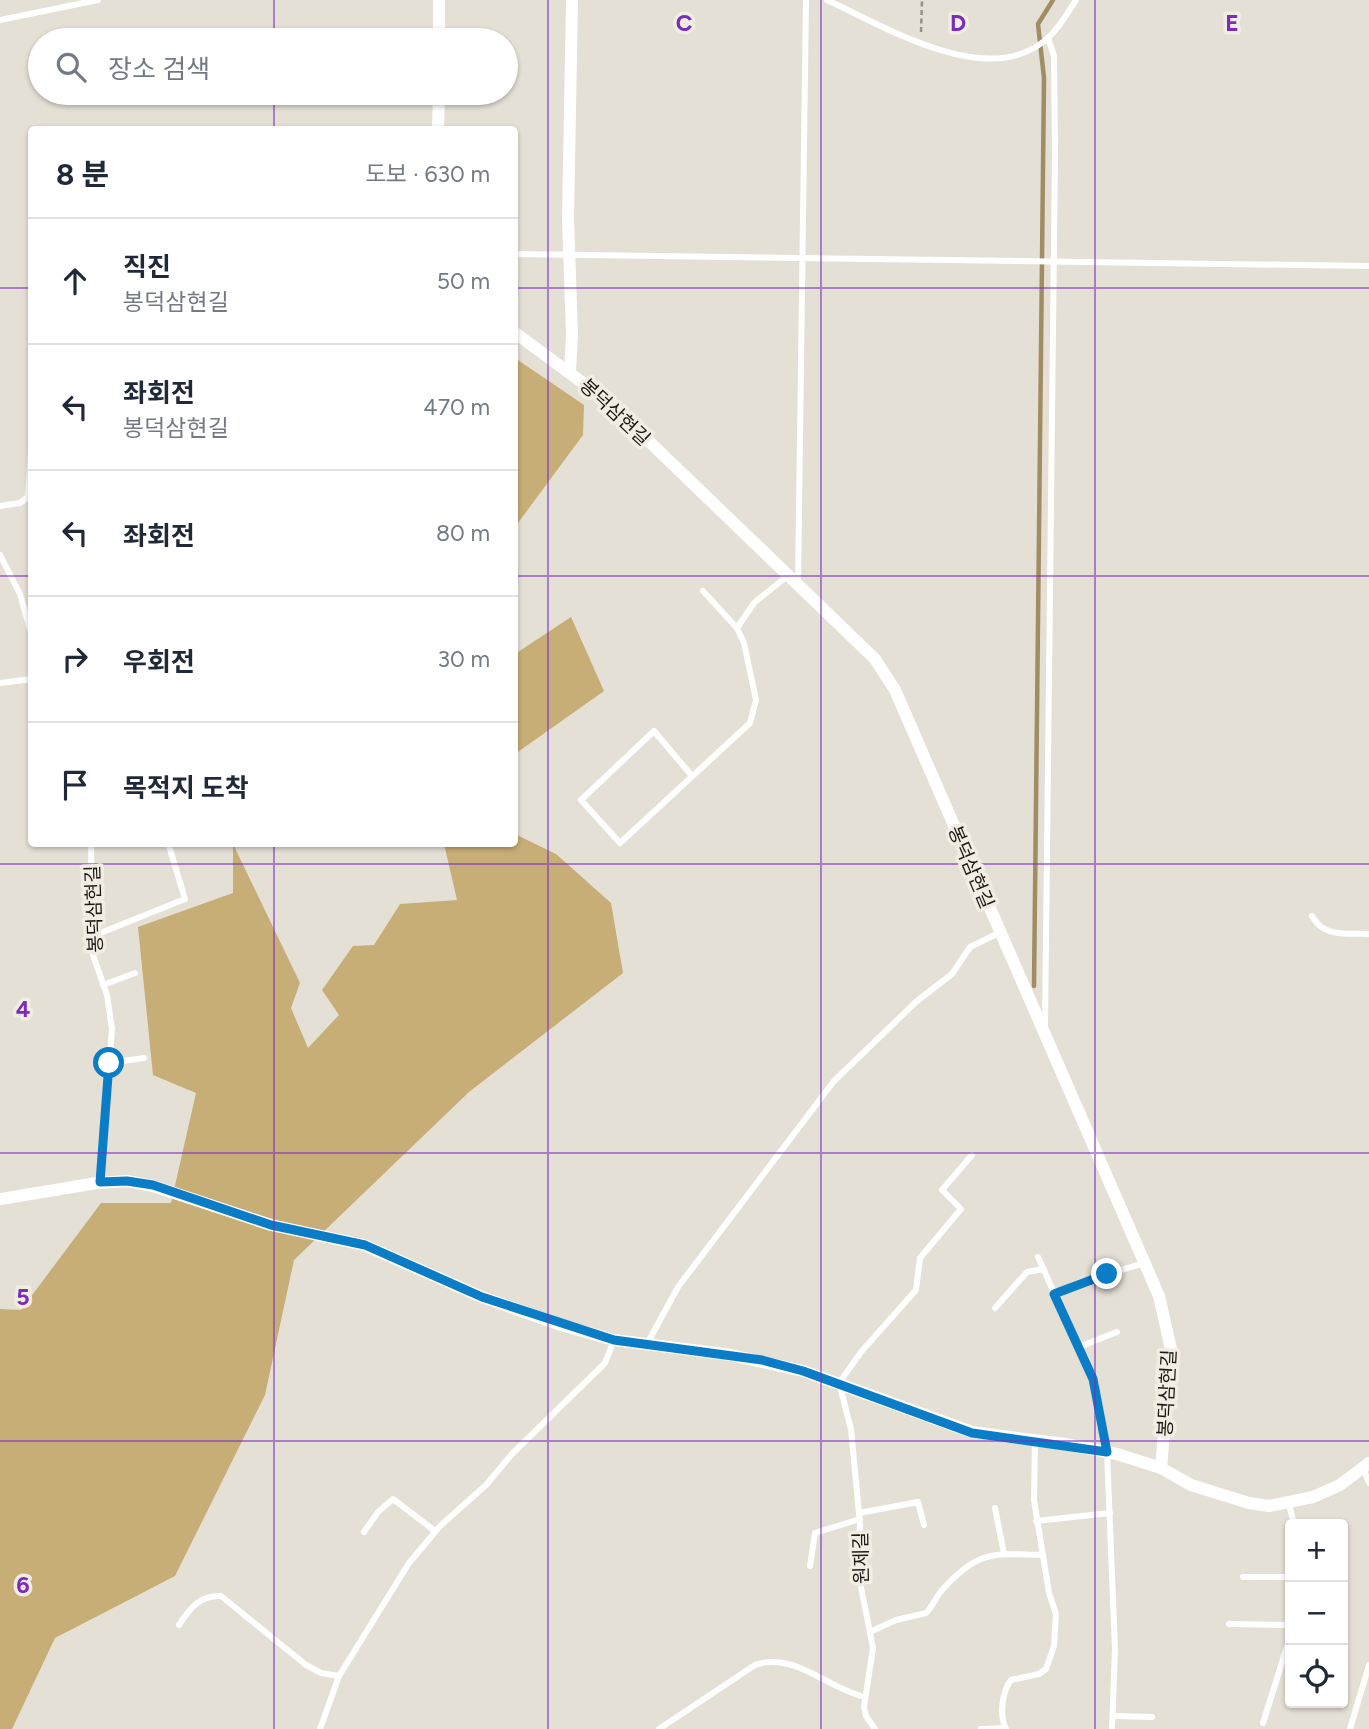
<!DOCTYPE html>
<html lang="ko">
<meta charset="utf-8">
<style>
body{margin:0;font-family:Figtree,"Noto Sans KR",sans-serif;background:#f2f2f3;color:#1f2937}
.controls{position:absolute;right:21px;bottom:21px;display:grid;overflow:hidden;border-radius:7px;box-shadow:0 2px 5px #0004}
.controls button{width:63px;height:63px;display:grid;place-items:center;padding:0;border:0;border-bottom:2px solid #e0e1e3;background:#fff;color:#1f2937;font:35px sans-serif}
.stop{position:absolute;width:21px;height:21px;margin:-16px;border:5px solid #0b7cc6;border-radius:50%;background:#fff}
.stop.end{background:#0b7cc6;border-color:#fff;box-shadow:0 2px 7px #0008}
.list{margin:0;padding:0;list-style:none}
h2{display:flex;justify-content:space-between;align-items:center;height:91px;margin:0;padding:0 28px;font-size:30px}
h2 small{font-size:23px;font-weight:400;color:#747a83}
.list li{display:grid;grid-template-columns:46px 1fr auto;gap:21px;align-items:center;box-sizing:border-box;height:126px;padding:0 28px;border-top:2px solid #e0e1e3}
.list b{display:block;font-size:26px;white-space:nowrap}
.list p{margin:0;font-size:23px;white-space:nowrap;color:#747a83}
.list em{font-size:23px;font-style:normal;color:#747a83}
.icon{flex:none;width:38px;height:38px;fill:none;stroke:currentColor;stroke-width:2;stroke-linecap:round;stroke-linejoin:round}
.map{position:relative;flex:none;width:1369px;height:1729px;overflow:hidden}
.search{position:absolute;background:#fff;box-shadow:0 2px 5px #0004;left:28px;top:28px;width:490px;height:77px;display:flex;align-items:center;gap:18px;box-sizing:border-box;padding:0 24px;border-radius:38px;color:#747a83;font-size:26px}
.panel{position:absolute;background:#fff;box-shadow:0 2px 5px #0004;left:28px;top:126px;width:490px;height:721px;border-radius:7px}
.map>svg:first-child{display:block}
.forest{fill:#c7ad76}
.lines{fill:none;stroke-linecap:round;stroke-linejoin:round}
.stream{stroke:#a08d64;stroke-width:4.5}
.path{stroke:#959189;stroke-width:2.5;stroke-dasharray:5 3.5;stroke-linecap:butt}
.lane{stroke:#fff;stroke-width:6}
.street{stroke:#fff;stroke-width:12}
.route{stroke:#0b7cc6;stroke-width:9}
.grid{fill:none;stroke:#7b2cbf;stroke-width:2;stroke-opacity:0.55}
.labels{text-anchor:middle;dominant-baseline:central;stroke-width:7;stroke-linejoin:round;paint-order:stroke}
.street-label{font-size:19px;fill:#1c1a16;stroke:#f2ede2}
.grid-label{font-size:23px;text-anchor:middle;font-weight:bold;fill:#7b2cbf;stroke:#f2ede2;stroke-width:7;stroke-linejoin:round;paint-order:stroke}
</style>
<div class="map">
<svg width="1369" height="1729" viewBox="0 0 1369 1729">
<rect width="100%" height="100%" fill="#e5e0d5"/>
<g class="forest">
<polygon points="515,358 584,405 583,435 515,527"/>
<polygon points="571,617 604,691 515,754 515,654"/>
<polygon points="515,834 556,854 611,903 623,973 469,1092 294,1260 265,1395 175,1576 55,1638 12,1729 0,1729 0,1309 21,1310 101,1203 171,1203 196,1093 153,1075 138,927 233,893 233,844 300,983 291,1008 308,1048 339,1015 322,990 353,946 374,945 400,904 457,900 444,844 514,844"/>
</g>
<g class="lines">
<polyline class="stream" points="1034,986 1044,78 1038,24 1053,0"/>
<polyline class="path" points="921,32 922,0"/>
<g class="lane">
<path d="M827,0c59,27 166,94 224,35 10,-10 17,-23 25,-35"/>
<polyline points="0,20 98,0"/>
<polyline points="514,254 1369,266"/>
<polyline points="0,506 20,503 28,497 32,435"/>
<polyline points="0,555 20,594 32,636"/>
<polyline points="798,583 806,0"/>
<polyline points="703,591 737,628"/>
<polyline points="0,683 32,679"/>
<polyline points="692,776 654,731 581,800 620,843 750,723 756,700 744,643 737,628 754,603 786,577"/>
<polyline points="91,844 93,955 107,995 112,1029 100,1182"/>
<path d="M1312,916c12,22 34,17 57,18"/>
<polyline points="93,936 185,899 169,846"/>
<polyline points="103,985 135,973"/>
<polyline points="1045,1025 1055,156 1054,56 1048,38"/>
<polyline points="109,1063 144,1058"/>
<polyline points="1038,1257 1093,1379 1107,1452 1115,1649 1112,1729"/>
<polyline points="1054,1294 1080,1282 1145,1263"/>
<polyline points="995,1308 1027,1272 1044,1269"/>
<polyline points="647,1344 678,1287 834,1081 917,1001 952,974 970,947 999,933"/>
<polyline points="1079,1347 1117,1332"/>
<polyline points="1363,1468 1369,1483"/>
<polyline points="1289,1504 1294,1524"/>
<polyline points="995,1508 1004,1554"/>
<polyline points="859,1513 918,1502 924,1525"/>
<polyline points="1036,1521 1110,1513"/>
<polyline points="364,1532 378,1512 393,1499 435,1531"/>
<polyline points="810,1566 815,1533 860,1519"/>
<polyline points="1243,1577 1290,1577"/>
<polyline points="1229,1624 1290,1625"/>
<path d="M179,1625c11,-17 21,-30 42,-29l85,69 15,8 18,3"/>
<path d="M872,1631l24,-11 30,-7c7,-7 10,-16 16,-23 36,-39 49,-37 100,-35"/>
<polyline points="1113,1716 1152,1717"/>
<polyline points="1263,1723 1290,1637"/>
<polyline points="320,1729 339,1676 409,1563 440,1526 486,1485 512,1454 605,1363 614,1340"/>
<path d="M659,1729l96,-64c39,-14 73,24 110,32"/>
<polyline points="875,1729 866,1716 864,1707 873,1648 857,1567 860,1524 851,1429 839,1383 861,1352 916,1290 920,1258 961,1209 942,1190 972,1155"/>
<polyline points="981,1729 1005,1728"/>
<path d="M1006,1729c-7,-14 -4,-37 5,-49l28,-6 7,-5 8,-23 2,-32 -7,-21 -15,-93 1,-59"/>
<polyline points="1350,1729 1369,1665"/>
</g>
<g class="street">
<polyline points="439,40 439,0"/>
<polyline points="438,130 439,93"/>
<polyline points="514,332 606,400 875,659 895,690 1159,1296 1171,1349 1161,1468"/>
<polyline points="570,371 572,335 568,218 572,0"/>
<polyline points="0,1199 97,1183 127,1181 153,1186 271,1225 364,1245 482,1297 558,1324 614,1340 731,1355 803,1371 972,1432 1065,1444 1117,1454 1161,1468 1191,1485 1249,1503 1269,1506 1313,1497 1340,1485 1369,1463"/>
</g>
</g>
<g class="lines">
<polyline class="route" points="109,1063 100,1182 127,1181 153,1185 271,1225 365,1245 482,1297 614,1340 762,1360 803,1371 972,1433 1107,1452 1093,1379 1054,1294 1107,1274"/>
</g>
<path class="grid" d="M274,0v40M548,0v1729M821,0v1729M1095,0v1729M274,93v37M0,288h32M514,288h855M0,576h32M514,576h855M274,844v885M0,864h1369M0,1153h1369M0,1441h1369"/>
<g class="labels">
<g class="street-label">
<text transform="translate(615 412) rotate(43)">봉덕삼현길</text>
<text transform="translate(971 867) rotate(67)">봉덕삼현길</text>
<text transform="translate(94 909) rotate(-92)">봉덕삼현길</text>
<text transform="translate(1167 1393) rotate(-87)">봉덕삼현길</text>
<text transform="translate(861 1558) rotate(-91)">원제길</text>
</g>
</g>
<g class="grid-label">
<text x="684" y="31">C</text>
<text x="958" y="31">D</text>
<text x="1232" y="31">E</text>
<text x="23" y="1017">4</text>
<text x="23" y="1305">5</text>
<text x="23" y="1593">6</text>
</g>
</svg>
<div class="controls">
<button>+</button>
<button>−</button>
<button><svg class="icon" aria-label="locate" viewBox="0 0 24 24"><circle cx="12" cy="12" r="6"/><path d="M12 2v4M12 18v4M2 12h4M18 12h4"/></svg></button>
</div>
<div class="stop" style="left:109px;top:1063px"></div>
<div class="stop end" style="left:1107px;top:1274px"></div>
<div class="search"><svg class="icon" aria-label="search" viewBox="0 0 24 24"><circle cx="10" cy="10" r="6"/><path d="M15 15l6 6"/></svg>장소 검색</div>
<section class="panel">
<h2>8 분<small>도보 · 630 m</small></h2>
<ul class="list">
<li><svg class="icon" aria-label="ahead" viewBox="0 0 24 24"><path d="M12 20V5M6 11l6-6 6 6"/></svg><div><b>직진</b><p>봉덕삼현길</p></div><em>50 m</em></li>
<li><svg class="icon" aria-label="left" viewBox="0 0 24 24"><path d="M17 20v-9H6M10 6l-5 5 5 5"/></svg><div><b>좌회전</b><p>봉덕삼현길</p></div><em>470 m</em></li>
<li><svg class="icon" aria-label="left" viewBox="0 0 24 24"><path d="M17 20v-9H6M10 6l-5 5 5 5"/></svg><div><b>좌회전</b></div><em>80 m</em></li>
<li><svg class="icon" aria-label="right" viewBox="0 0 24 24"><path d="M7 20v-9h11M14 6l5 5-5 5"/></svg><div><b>우회전</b></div><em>30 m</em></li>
<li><svg class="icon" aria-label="arrive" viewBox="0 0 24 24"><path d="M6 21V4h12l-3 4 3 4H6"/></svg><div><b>목적지 도착</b></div></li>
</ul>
</section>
</div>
